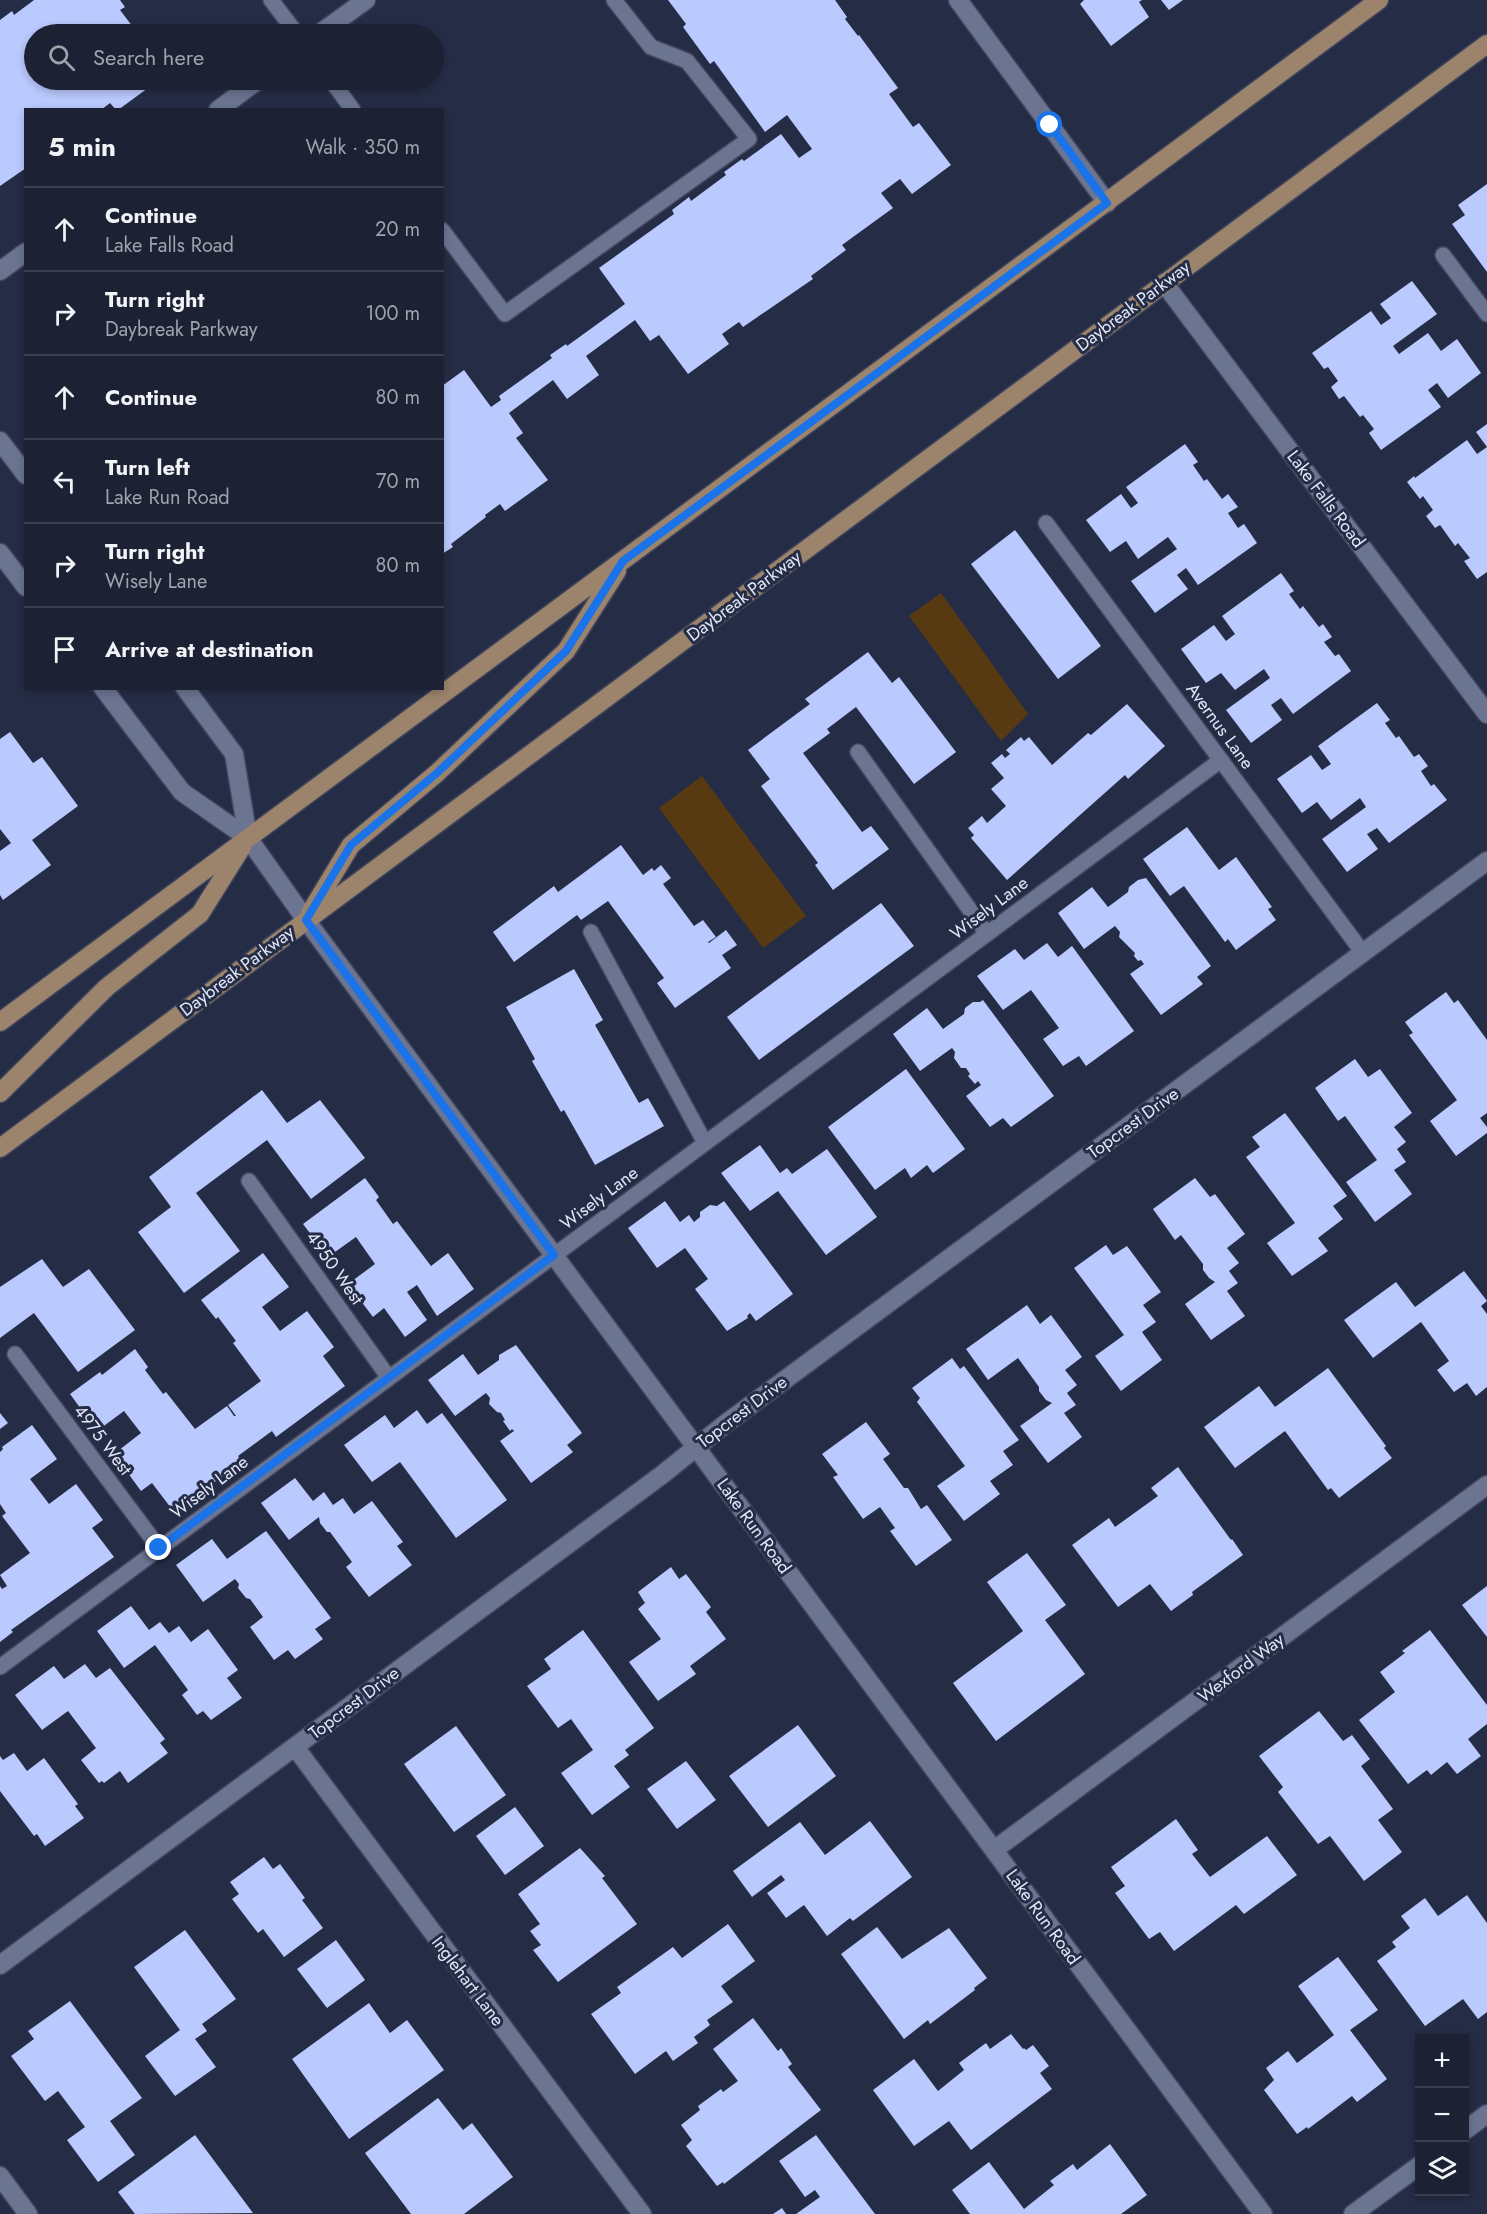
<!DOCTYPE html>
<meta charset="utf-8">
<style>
body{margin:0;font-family:Jost,sans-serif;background:#25293c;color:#f1f3f6}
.controls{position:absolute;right:18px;bottom:18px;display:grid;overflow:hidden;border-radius:0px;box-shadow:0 3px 9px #0003}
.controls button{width:54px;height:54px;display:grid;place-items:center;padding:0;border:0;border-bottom:2px solid #3a3e4f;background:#1c2134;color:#f1f3f6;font:30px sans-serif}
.stop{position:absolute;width:18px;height:18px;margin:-14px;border:4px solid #1a73e8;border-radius:50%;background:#fff}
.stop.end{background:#1a73e8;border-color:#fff;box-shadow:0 2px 6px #0008}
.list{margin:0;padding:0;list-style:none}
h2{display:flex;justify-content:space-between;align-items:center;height:78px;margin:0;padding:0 24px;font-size:26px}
h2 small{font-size:20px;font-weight:400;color:#a0a3ac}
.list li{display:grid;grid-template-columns:39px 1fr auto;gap:18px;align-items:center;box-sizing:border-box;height:84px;padding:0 24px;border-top:2px solid #3a3e4f}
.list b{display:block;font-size:22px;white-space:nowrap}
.list p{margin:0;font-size:20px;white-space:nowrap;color:#a0a3ac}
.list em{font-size:20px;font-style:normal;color:#a0a3ac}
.icon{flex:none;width:33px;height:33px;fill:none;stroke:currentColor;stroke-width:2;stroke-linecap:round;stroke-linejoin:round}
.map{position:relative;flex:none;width:1487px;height:2214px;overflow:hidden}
.search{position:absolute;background:#1c2134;box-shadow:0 3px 9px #0003;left:24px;top:24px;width:420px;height:66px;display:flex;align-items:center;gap:15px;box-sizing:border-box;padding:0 21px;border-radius:33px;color:#a0a3ac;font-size:22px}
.panel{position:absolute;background:#1c2134;box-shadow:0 3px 9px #0003;left:24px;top:108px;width:420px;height:582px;border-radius:0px}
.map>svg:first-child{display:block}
.green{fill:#573a11}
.building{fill:#bac9fe}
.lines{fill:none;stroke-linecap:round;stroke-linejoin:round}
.service-casing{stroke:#41465c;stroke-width:18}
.minor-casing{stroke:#41465c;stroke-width:21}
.tertiary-casing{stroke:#41465c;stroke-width:21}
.primary-casing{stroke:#41465c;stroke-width:21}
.service{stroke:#6b7491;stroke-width:15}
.minor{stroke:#6b7491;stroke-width:18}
.tertiary{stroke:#6b7491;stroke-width:18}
.primary{stroke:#9c846c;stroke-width:18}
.route{stroke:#1a73e8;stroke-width:8}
.labels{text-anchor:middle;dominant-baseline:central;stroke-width:6;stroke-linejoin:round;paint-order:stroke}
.street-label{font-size:18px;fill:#e1e6f7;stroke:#252c45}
</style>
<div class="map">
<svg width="1487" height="2214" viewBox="0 0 1487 2214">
<rect width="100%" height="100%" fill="#252c45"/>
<g class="green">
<polygon points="941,593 1028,714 1001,741 909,616"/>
<polygon points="702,776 806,916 763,948 659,808"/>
</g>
<g class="building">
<polygon points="34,0 120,0 125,7 120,10 136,31 132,34 34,34 34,80 159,80 118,110 116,110 110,103 101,110 26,110 26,168 0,186 0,20 12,11 14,15"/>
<polygon points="668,0 835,0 847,17 845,19 858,36 859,35 898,88 889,94 913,127 919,123 951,165 912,194 900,179 881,193 893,208 842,245 846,250 811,276 813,279 743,327 739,322 722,334 729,344 688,374 659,335 650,341 635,320 586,356 599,375 567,399 553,380 509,413 523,433 516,438 548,480 505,511 500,504 485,515 486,517 451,544 453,547 442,554 442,386 464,370 491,407 501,400 499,396 552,358 550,355 566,344 567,346 625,304 599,268 674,214 672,210 689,197 691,201 726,175 724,172 742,159 744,161 781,134 799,158 812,149 787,115 765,132 714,61 710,64 683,27 686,24"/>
<polygon points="1084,0 1142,0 1139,2 1149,17 1111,46 1080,4"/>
<polygon points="1161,0 1183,0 1169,10"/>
<polygon points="1487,184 1487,272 1452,224 1465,215 1458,205"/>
<polygon points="1412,281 1437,314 1393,346 1399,354 1428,333 1441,351 1457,339 1481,373 1448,398 1437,383 1428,390 1441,407 1381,450 1369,433 1374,429 1363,415 1360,417 1344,396 1339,399 1331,387 1338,381 1328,367 1324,369 1312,353 1371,311 1381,325 1391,318 1380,304"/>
<polygon points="1487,424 1487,572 1477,579 1464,561 1470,558 1458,543 1455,546 1440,525 1435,528 1426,516 1433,510 1423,496 1420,499 1407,482 1414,476 1415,478 1467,440 1477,454 1487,447 1476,432"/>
<polygon points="1185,444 1198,462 1193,465 1204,481 1207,479 1222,499 1228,494 1238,507 1228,513 1238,528 1244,524 1257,543 1198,585 1186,568 1177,575 1188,589 1155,613 1131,581 1177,549 1168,537 1138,559 1126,541 1110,552 1086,520 1121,494 1131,508 1138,503 1126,487"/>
<polygon points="1015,530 1101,646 1058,679 971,564"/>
<polygon points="1281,573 1294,591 1289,594 1300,609 1303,606 1319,627 1323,624 1332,637 1324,642 1335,656 1339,654 1351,671 1293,714 1281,698 1271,705 1282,720 1251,743 1226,710 1270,678 1264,669 1235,690 1221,673 1206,683 1181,649 1214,625 1226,641 1235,634 1222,616"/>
<polygon points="868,652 892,683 899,677 956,752 914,784 856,707 827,729 830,733 803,753 862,832 871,826 889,849 833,890 815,865 818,863 761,786 770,779 748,750 810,704 805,699"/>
<polygon points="1377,703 1390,720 1385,723 1396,738 1399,736 1414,757 1419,754 1428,766 1421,771 1431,786 1434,784 1447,800 1389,843 1377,828 1367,834 1378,849 1347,872 1322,839 1366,807 1360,798 1331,820 1317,802 1302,813 1277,779 1311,755 1322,770 1331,764 1318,746"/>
<polygon points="1127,704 1165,746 1128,779 1125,775 1007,880 971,838 974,835 968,828 982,816 987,823 1006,806 991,789 1004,778 991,763 1002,754 1005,758 1010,754 1006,750 1021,737 1024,741 1029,737 1052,765 1088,733 1091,735"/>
<polygon points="10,732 33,763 42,757 78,806 32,840 51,865 3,900 0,895 0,851 11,843 0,829 0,739"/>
<polygon points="1187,827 1219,870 1236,857 1272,907 1268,909 1276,920 1236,950 1228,939 1225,942 1184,886 1170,896 1143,859"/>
<polygon points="621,845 643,875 652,868 654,871 661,865 671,878 663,884 694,926 703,920 716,937 708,942 709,943 726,930 737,945 722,955 731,968 675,1008 657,983 664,978 608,901 581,920 577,915 514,962 493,932 554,886 558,892"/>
<polygon points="1146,878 1211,966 1197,977 1203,984 1161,1015 1130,974 1144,964 1141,960 1138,961 1134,956 1135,953 1119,937 1120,932 1115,926 1084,949 1058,913 1092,887 1108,907 1128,892 1129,887 1138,880"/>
<polygon points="881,903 914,946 759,1060 727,1017"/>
<polygon points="1047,943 1058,957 1072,946 1134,1031 1086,1066 1079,1056 1063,1066 1043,1039 1059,1028 1031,990 1003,1010 977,976 1015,949 1024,960"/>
<polygon points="574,969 603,1020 595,1025 639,1103 648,1098 664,1126 595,1165 564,1110 561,1112 532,1061 535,1059 506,1007"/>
<polygon points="1446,992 1454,1003 1458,1000 1487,1040 1487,1113 1480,1118 1487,1127 1487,1133 1456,1156 1430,1121 1457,1100 1409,1035 1413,1033 1405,1022"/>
<polygon points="983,1000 1054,1096 1011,1127 1003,1118 990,1127 966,1096 981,1085 978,1081 975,1084 968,1076 970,1074 966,1068 961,1068 954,1058 955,1052 952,1048 920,1071 893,1034 927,1008 943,1029 964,1014 965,1008 973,1002 980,1002"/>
<polygon points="1355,1059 1368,1077 1380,1069 1412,1113 1394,1127 1406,1142 1397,1149 1406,1162 1394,1170 1412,1194 1375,1222 1346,1182 1377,1160 1345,1116 1338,1121 1315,1088"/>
<polygon points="906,1069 965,1149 933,1173 927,1165 911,1178 905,1168 875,1190 828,1127"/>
<polygon points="262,1090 287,1123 320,1100 365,1158 311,1199 267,1140 196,1193 240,1251 184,1293 138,1232 171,1207 149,1177"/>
<polygon points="1285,1113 1347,1196 1333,1206 1343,1219 1318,1238 1328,1251 1292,1276 1267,1243 1295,1223 1246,1157 1260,1147 1252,1137"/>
<polygon points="760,1145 780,1173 787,1168 792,1174 827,1149 877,1217 826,1255 778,1191 750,1211 721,1173"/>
<polygon points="365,1178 379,1197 376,1200 393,1224 397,1221 431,1266 448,1253 474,1289 437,1316 417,1285 407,1292 427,1320 405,1337 384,1308 373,1317 348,1284 375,1264 356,1237 328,1257 303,1224"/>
<polygon points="1195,1178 1210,1197 1215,1194 1245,1234 1227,1248 1239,1263 1229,1271 1238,1283 1227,1291 1245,1316 1211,1340 1185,1304 1215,1282 1209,1278 1203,1270 1203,1264 1181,1235 1175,1240 1153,1209"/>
<polygon points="665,1201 680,1222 689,1215 694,1222 700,1217 700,1212 710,1205 717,1206 724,1201 793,1294 756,1321 750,1313 747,1316 748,1318 727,1331 695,1289 708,1279 685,1248 657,1268 628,1228"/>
<polygon points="1106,1245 1113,1255 1127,1246 1161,1292 1143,1305 1156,1322 1142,1332 1162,1360 1121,1391 1095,1356 1124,1335 1074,1268"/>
<polygon points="263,1253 289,1287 262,1307 280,1331 307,1311 334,1347 323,1356 345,1386 276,1437 272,1431 238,1456 242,1462 174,1512 152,1483 141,1491 114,1454 141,1433 124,1411 97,1431 70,1394 100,1372 102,1375 135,1349 148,1367 145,1370 163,1394 166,1392 195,1429 227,1406 234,1416 236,1416 228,1405 261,1381 233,1343 236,1341 218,1317 216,1319 201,1300"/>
<polygon points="42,1259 63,1287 89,1269 135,1330 78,1372 34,1313 0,1338 0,1287"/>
<polygon points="1464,1271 1487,1301 1481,1306 1487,1314 1487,1387 1476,1396 1467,1383 1454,1392 1437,1370 1449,1361 1421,1322 1373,1358 1344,1320 1396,1282 1415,1307"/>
<polygon points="1027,1305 1040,1324 1051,1315 1082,1357 1065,1370 1077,1385 1067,1393 1076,1405 1064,1413 1082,1437 1048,1463 1020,1426 1052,1403 1046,1400 1039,1391 1039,1387 1018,1358 988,1380 966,1349"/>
<polygon points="516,1345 582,1433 567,1445 573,1452 531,1483 500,1441 514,1431 512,1429 510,1431 503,1421 505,1420 501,1413 497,1412 489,1404 490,1398 486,1393 455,1416 428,1380 463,1354 478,1375 499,1360 499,1355"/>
<polygon points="952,1358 960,1369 964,1366 1019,1440 1003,1451 1013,1465 990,1481 1000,1494 964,1521 937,1486 965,1466 917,1402 920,1398 912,1388"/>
<polygon points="1328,1368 1386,1446 1384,1448 1392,1458 1339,1498 1331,1488 1328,1490 1285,1431 1235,1468 1204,1427 1259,1386 1275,1407"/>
<polygon points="417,1410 427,1424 442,1413 507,1500 456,1538 400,1462 372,1482 344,1445 385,1415 394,1428"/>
<polygon points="0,1413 8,1423 0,1429"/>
<polygon points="866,1422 890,1454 883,1459 904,1488 908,1488 921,1509 927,1505 952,1540 916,1566 890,1531 895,1528 880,1507 863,1519 833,1477 838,1475 822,1454"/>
<polygon points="32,1425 57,1459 30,1479 49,1504 76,1484 103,1520 92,1528 114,1557 11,1630 13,1632 0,1642 0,1586 2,1589 7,1586 0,1575 30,1553 2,1516 6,1513 0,1504 0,1452 3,1449 2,1447"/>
<polygon points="1178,1467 1231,1540 1232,1539 1243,1555 1192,1592 1193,1595 1171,1611 1150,1584 1118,1607 1072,1545 1109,1518 1115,1527 1158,1496 1151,1488"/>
<polygon points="295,1478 313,1501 324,1492 333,1505 343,1498 354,1514 372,1501 403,1542 397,1546 412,1565 369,1597 346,1567 352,1562 330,1532 327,1532 320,1523 319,1517 289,1540 261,1503"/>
<polygon points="266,1531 331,1618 315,1629 323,1639 295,1659 288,1650 274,1660 250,1627 263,1617 250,1599 246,1598 238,1588 239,1584 235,1579 203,1602 176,1565 212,1539 227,1559"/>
<polygon points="1027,1553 1066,1605 1045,1620 1085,1674 996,1741 953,1683 1023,1631 987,1582"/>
<polygon points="671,1567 679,1579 686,1574 711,1607 706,1612 726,1639 690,1666 696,1674 658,1701 629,1662 661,1639 638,1609 645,1603 638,1592"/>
<polygon points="1487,1586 1487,1637 1462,1605"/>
<polygon points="131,1606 149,1630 160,1622 169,1633 179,1626 191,1642 208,1629 238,1670 227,1678 242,1698 211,1720 203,1711 197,1715 182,1695 188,1690 155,1645 124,1668 97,1631"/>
<polygon points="583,1630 654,1728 625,1750 629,1755 614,1766 630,1787 592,1815 561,1773 593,1750 571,1719 558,1728 527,1686 551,1669 544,1659"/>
<polygon points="1430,1630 1487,1705 1487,1724 1468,1739 1481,1756 1457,1774 1447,1762 1431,1775 1427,1770 1408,1784 1359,1720 1395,1692 1380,1672 1405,1653 1402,1651"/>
<polygon points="85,1664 96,1678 110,1668 165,1739 160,1743 168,1753 128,1783 120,1771 104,1783 102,1781 99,1783 81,1760 96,1748 68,1711 42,1730 15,1695 54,1666 64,1679"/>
<polygon points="1319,1711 1343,1741 1352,1735 1370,1759 1361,1766 1393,1809 1378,1820 1402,1852 1364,1881 1330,1836 1318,1844 1278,1792 1283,1787 1259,1756"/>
<polygon points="798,1725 836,1776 768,1827 729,1776"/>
<polygon points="456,1726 506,1795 454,1832 404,1764"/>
<polygon points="14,1753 27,1771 44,1758 78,1804 75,1806 84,1818 45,1846 37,1834 34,1836 0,1791 0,1756 3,1760"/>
<polygon points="686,1761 716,1800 677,1829 647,1789"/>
<polygon points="515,1807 544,1846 505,1875 476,1836"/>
<polygon points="1176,1819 1198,1850 1192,1854 1210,1877 1267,1836 1297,1875 1244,1914 1236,1905 1174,1951 1160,1932 1149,1939 1115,1893 1125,1886 1111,1867"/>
<polygon points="870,1821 912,1877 853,1921 850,1918 827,1936 804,1905 786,1918 767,1893 785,1880 781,1875 752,1897 733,1871 800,1822 825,1855"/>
<polygon points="580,1848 605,1876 602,1878 637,1924 558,1982 533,1950 541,1945 530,1931 540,1924 518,1894"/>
<polygon points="264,1857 273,1869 280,1864 305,1898 302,1900 323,1928 284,1957 263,1929 258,1933 232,1899 239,1894 230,1882"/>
<polygon points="1467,1895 1487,1923 1487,2012 1478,2019 1463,1999 1425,2026 1377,1961 1396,1947 1392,1942 1410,1928 1401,1916 1425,1898 1438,1916"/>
<polygon points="728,1924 755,1961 721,1986 733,2002 707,2020 710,2025 694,2037 698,2043 673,2061 666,2051 635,2074 591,2014 621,1993 617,1987 673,1947 682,1958"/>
<polygon points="877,1927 902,1959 949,1928 987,1978 974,1988 975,1990 930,2024 928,2020 904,2039 841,1954"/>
<polygon points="185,1930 236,1999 202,2024 207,2031 195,2039 216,2067 175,2096 145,2056 180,2030 134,1967"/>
<polygon points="336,1940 365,1980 327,2008 297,1969"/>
<polygon points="1338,1957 1378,2010 1350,2030 1387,2079 1357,2102 1352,2096 1308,2129 1307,2127 1297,2134 1264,2090 1274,2080 1266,2068 1288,2051 1297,2063 1334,2035 1298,1986"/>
<polygon points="70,2001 142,2098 110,2121 135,2155 98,2182 67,2140 85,2127 58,2091 45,2101 11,2056 34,2039 28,2031"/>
<polygon points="369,2003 390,2033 407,2020 444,2070 349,2139 292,2059"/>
<polygon points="753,2018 778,2051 781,2048 792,2064 788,2067 821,2110 724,2184 723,2182 717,2186 686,2146 692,2140 681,2125 700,2110 698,2106 721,2089 723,2092 738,2081 713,2049"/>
<polygon points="1011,2034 1023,2049 1024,2048 1026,2050 1033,2045 1049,2066 1040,2073 1052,2089 971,2150 949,2121 914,2146 873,2090 914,2059 938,2091 964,2070 959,2063 986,2043 990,2049"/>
<polygon points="438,2098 463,2130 472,2123 513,2177 464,2214 411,2214 365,2153"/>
<polygon points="195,2135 253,2213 135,2214 118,2192"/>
<polygon points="816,2135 875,2214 796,2214 820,2197 815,2190 805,2197 779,2161"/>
<polygon points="1110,2144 1147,2195 1121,2214 970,2214 952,2190 989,2162 1024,2209 1054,2185 1050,2181 1073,2164 1077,2170"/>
<polygon points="782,2208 786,2214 773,2214"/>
</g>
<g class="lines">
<defs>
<g id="service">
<polyline points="271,0 297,34"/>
<polyline points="331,80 353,110"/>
<polyline points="442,230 505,314 749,139 687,61 651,47 614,0"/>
<polyline points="1443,255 1487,314"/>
<polyline points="1046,523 1363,953"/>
<polyline points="858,752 987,934"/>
<polyline points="591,932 705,1143"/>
<polyline points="249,1181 389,1378"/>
<polyline points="15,1354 159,1548"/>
<polyline points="0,1667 1221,760"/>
</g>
<g id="minor">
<polyline points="958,0 1107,203"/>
<polyline points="319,34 366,0"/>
<polyline points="218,110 258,80"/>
<polyline points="0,271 26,252"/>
<polyline points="1164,283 1487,714"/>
<polyline points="306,920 1263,2214"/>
<polyline points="295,1747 642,2214"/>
<polyline points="994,1850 1487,1485"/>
<polyline points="0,1965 663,1474 725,1424 1487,861"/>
<polyline points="1464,2131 1487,2114"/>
<polyline points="0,2176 28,2214"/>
<polyline points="1353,2214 1420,2165"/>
</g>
<g id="tertiary">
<polyline points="0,441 26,475"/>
<polyline points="0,553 26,587"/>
<polyline points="103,688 182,792 248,838 306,920"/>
<polyline points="185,688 234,754 248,838"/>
</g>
<g id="primary">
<polyline points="310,913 351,845 437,773 566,651 617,571"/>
<polyline points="0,1022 1379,0"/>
<polyline points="0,1093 107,987 200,914 242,847"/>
<polyline points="0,1148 1487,44"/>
</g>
</defs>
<use href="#service" class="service-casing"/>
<use href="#minor" class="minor-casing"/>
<use href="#tertiary" class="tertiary-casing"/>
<use href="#primary" class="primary-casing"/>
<use href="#service" class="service"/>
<use href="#minor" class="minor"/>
<use href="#tertiary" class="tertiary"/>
<use href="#primary" class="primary"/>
</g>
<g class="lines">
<polyline class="route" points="159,1548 554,1255 306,920 351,845 437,773 566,651 623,561 1107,203 1050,125"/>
</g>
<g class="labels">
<g class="street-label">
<text transform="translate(1133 306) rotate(-37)">Daybreak Parkway</text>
<text transform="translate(1326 499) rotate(53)">Lake Falls Road</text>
<text transform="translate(744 596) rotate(-37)">Daybreak Parkway</text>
<text transform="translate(1220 726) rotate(54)">Avernus Lane</text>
<text transform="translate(989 908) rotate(-37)">Wisely Lane</text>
<text transform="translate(237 971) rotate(-37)">Daybreak Parkway</text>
<text transform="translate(1133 1123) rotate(-36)">Topcrest Drive</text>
<text transform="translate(599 1198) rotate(-37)">Wisely Lane</text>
<text transform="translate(335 1268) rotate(55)">4950 West</text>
<text transform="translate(742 1412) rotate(-37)">Topcrest Drive</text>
<text transform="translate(103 1440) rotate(53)">4975 West</text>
<text transform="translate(209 1487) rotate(-37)">Wisely Lane</text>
<text transform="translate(754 1526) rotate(54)">Lake Run Road</text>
<text transform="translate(1241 1668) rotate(-37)">Wexford Way</text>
<text transform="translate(354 1703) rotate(-37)">Topcrest Drive</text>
<text transform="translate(1043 1917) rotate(54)">Lake Run Road</text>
<text transform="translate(468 1981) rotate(53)">Inglehart Lane</text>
</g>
</g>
</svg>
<div class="controls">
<button>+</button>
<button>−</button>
<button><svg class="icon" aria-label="layers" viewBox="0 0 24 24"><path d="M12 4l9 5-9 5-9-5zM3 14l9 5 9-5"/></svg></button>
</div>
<div class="stop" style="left:1050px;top:125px"></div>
<div class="stop end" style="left:159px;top:1548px"></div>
<div class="search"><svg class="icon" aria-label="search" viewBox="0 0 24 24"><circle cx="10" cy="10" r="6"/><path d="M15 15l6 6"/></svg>Search here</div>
<section class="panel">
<h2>5 min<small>Walk · 350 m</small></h2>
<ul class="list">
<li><svg class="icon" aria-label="ahead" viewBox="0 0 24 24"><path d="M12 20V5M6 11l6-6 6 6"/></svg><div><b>Continue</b><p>Lake Falls Road</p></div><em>20 m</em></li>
<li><svg class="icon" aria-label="right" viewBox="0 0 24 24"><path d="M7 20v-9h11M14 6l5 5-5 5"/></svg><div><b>Turn right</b><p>Daybreak Parkway</p></div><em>100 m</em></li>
<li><svg class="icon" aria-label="ahead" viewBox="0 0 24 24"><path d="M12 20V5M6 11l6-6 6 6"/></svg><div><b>Continue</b></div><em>80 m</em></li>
<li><svg class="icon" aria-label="left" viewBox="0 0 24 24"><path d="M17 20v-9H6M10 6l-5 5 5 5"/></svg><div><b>Turn left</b><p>Lake Run Road</p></div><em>70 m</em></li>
<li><svg class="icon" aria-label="right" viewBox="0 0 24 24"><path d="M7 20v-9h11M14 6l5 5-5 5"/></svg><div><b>Turn right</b><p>Wisely Lane</p></div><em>80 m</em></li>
<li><svg class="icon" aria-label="arrive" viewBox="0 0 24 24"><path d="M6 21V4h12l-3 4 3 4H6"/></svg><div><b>Arrive at destination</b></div></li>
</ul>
</section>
</div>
